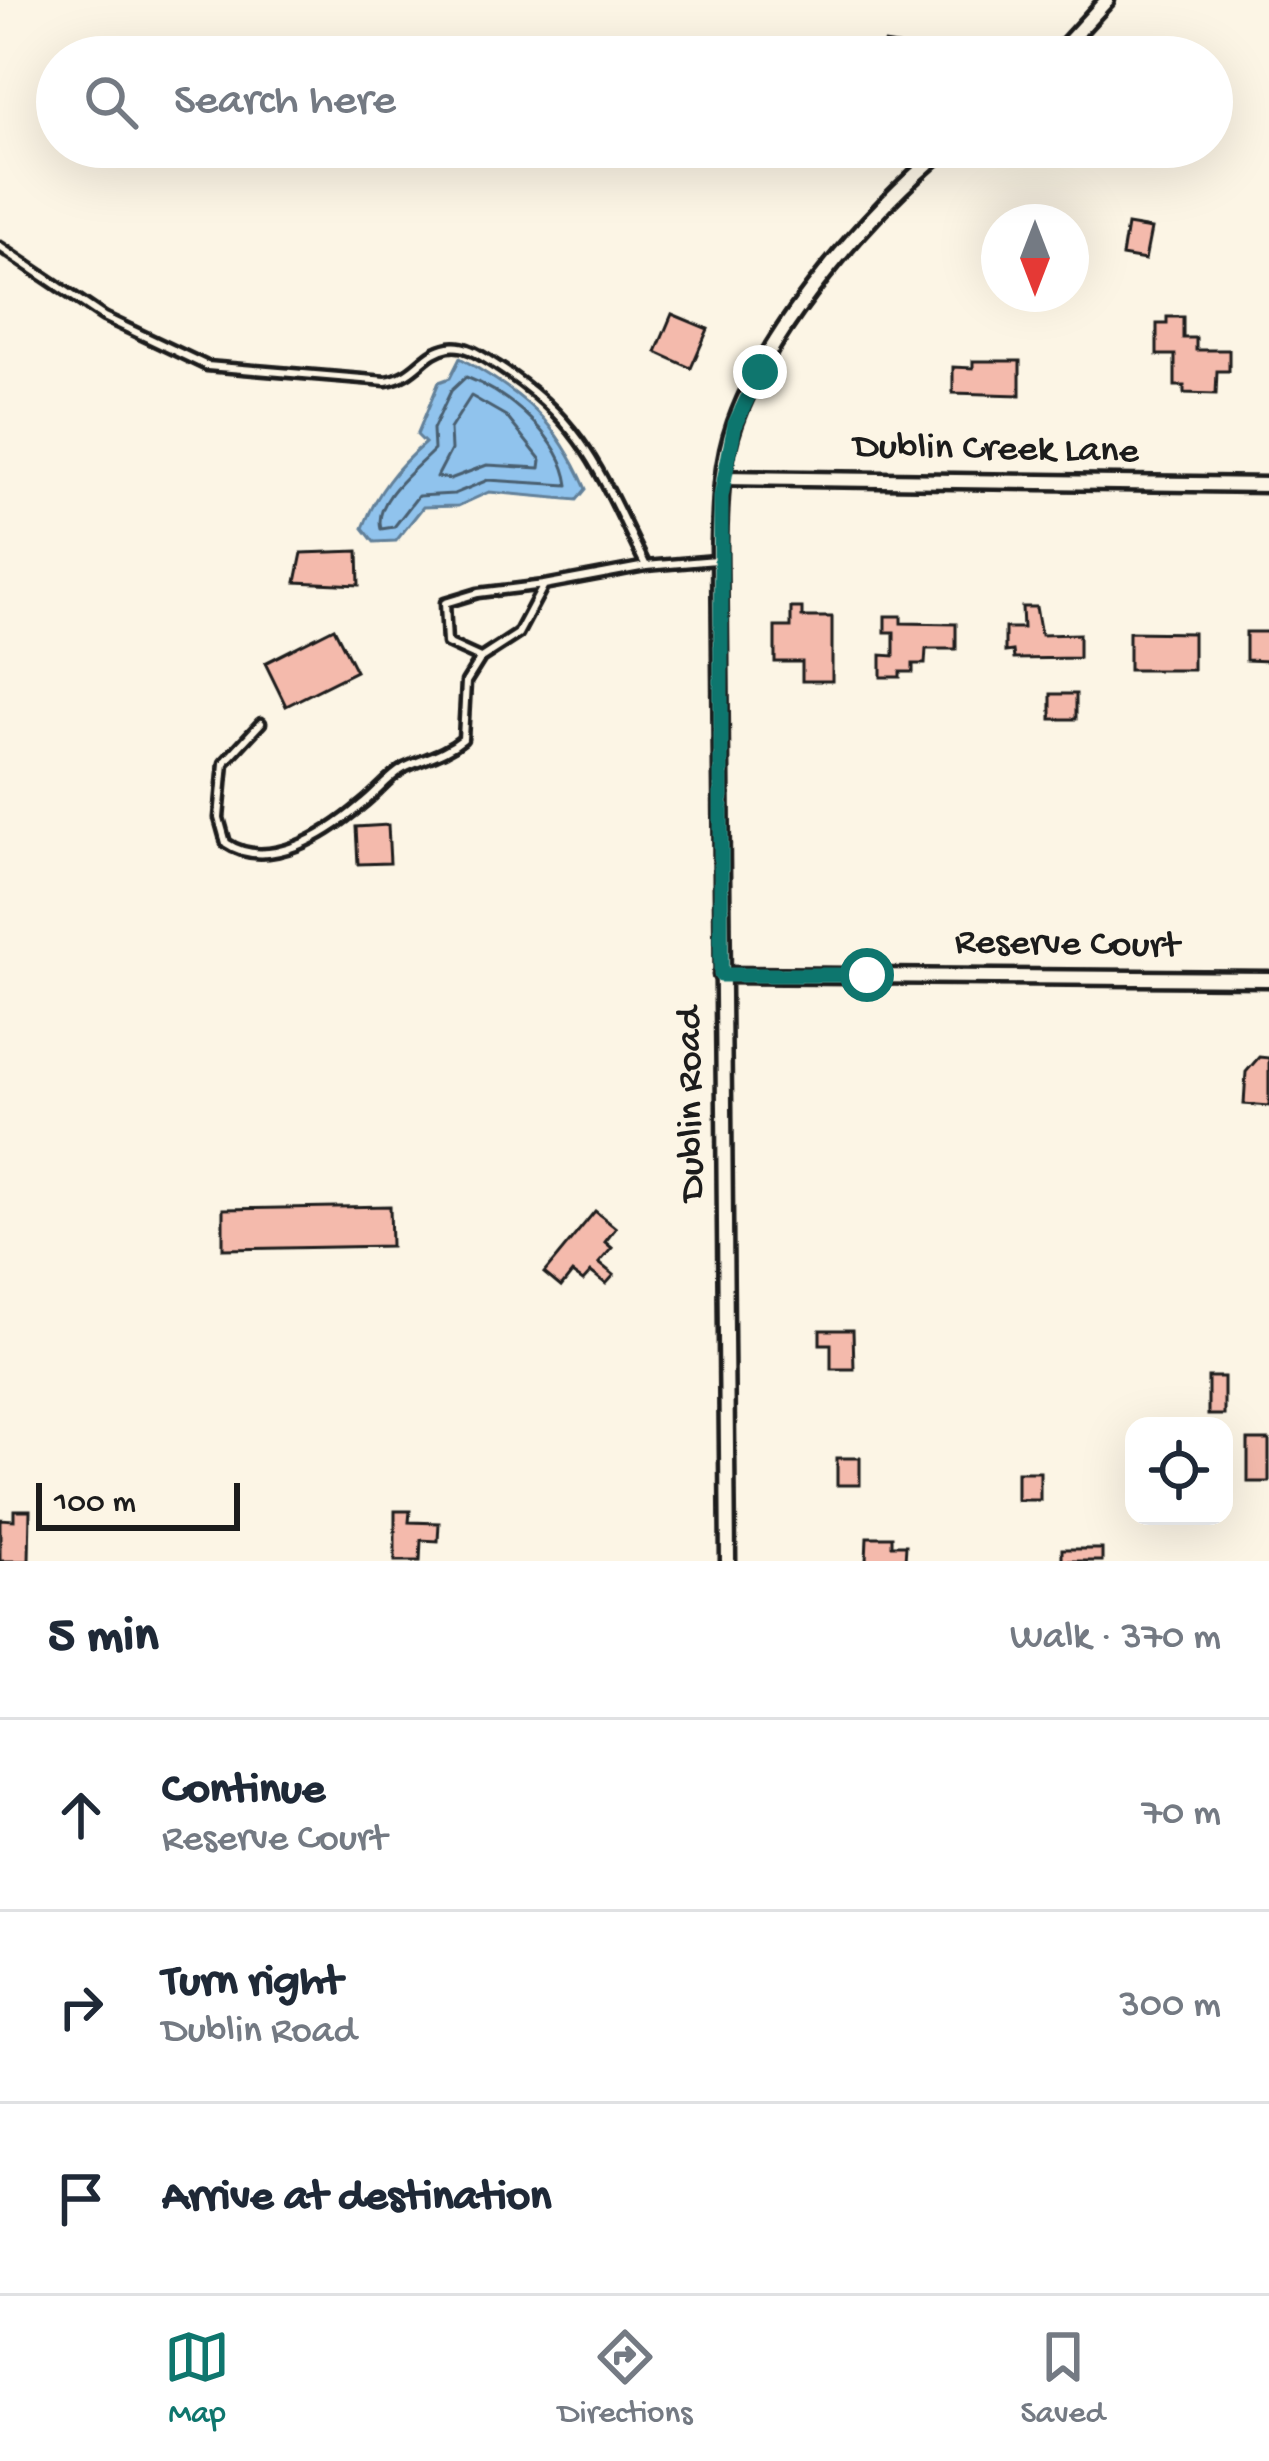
<!DOCTYPE html>
<meta charset="utf-8">
<style>
body{margin:0;font-family:"Gochi Hand",sans-serif;background:#f2f2f3;color:#1f2937}
.controls{position:absolute;right:36px;bottom:36px;display:grid;overflow:hidden;border-radius:24px;box-shadow:0 12px 48px #0002}
.controls button{width:108px;height:108px;display:grid;place-items:center;padding:0;border:0;border-bottom:3px solid #e0e1e3;background:#fff;color:#1f2937;font:60px sans-serif}
.compass{position:absolute;left:981px;top:204px;width:108px;height:108px;border-radius:50%;background:#fff;box-shadow:0 12px 48px #0002;rotate:180deg}
.scale{position:absolute;left:36px;bottom:30px;width:204px;box-sizing:border-box;padding-left:12px;border:6px solid #1c1c1c;border-top:0;font-size:33px;line-height:42px;white-space:nowrap;color:#1c1c1c;-webkit-text-stroke:9px #fcf5e5;paint-order:stroke}
.stop{position:absolute;width:36px;height:36px;margin:-27px;border:9px solid #0f766e;border-radius:50%;background:#fff}
.stop.end{background:#0f766e;border-color:#fff;box-shadow:0 3px 12px #0008}
.list{margin:0;padding:0;list-style:none}
h2{display:flex;justify-content:space-between;align-items:center;height:156px;margin:0;padding:0 48px;font-size:51px}
h2 small{font-size:39px;font-weight:400;color:#747a83}
.list li{display:grid;grid-template-columns:78px 1fr auto;gap:36px;align-items:center;box-sizing:border-box;height:192px;padding:0 48px;border-top:3px solid #e0e1e3}
.list b{display:block;font-size:45px;white-space:nowrap}
.list p{margin:0;font-size:39px;white-space:nowrap;color:#747a83}
.list em{font-size:39px;font-style:normal;color:#747a83}
.icon{flex:none;width:66px;height:66px;fill:none;stroke:currentColor;stroke-width:2;stroke-linecap:round;stroke-linejoin:round}
.map{position:relative;flex:none;width:1269px;height:1561px;overflow:hidden}
.search{position:absolute;background:#fff;box-shadow:0 12px 48px #0002;left:36px;right:36px;top:36px;height:132px;display:flex;align-items:center;gap:30px;box-sizing:border-box;padding:0 42px;border-radius:66px;color:#747a83;font-size:45px}
.sheet{height:732px;background:#fff}
nav{display:flex;justify-content:space-around;align-items:center;box-sizing:border-box;height:168px;border-top:3px solid #e0e1e3;background:#fff;font-size:33px;color:#747a83}
nav a{display:grid;justify-items:center;gap:6px}
nav .on{color:#0f766e}
.map>svg:first-child{display:block}
.water{fill:#90c3ed;stroke:#628099;stroke-width:3}
.lines{fill:none;stroke-linecap:round;stroke-linejoin:round}
.shore{stroke:#4a5f70;stroke-width:3}
.building{fill:#f4baac;stroke:#1c1c1c;stroke-width:3}
.lane-casing{stroke:#1c1c1c;stroke-width:15}
.street-casing{stroke:#1c1c1c;stroke-width:21}
.lane{stroke:#fcf5e5;stroke-width:6}
.street{stroke:#fcf5e5;stroke-width:12}
.route{stroke:#0f766e;stroke-width:15}
.labels{text-anchor:middle;dominant-baseline:central;stroke-width:9;stroke-linejoin:round;paint-order:stroke}
.street-label{font-size:39px;fill:#1c1c1c;stroke:#fcf5e5}
</style>
<div class="map">
<svg width="1269" height="1561" viewBox="0 0 1269 1561">
<rect width="100%" height="100%" fill="#fcf5e5"/>
<filter id="ink" filterUnits="userSpaceOnUse"><feTurbulence type="fractalNoise" baseFrequency=".00833" numOctaves="2"/><feDisplacementMap in="SourceGraphic" scale="24" xChannelSelector="R" yChannelSelector="G"/><feConvolveMatrix kernelMatrix="1 2 1 2 8 2 1 2 1" color-interpolation-filters="sRGB"/></filter>
<g filter="url(#ink)">
<path class="water" d="M460,358c64,36 96,62 126,131l-9,11 -88,-8 -31,14 -35,1 -27,34 -22,1 -11,-14c14,-36 33,-60 62,-85l-8,-8 22,-53 11,-4z"/>
<g class="lines">
<g class="shore">
<path d="M466,377c42,16 96,61 102,108l-80,-5 -34,14 -36,2 -24,31 -13,2c-8,-29 35,-60 53,-79l-1,-21 18,-38z"/>
<polygon points="471,396 506,416 541,460 540,468 487,465 450,479 437,477 451,450 450,429"/>
</g>
</g>
<g class="building">
<polygon points="884,43 936,51 936,57 882,57"/>
<polygon points="1127,225 1151,229 1145,260 1122,256"/>
<polygon points="672,314 708,329 691,368 656,352"/>
<polygon points="1167,317 1183,317 1183,338 1196,338 1196,350 1229,350 1229,371 1217,371 1216,394 1184,393 1184,386 1175,386 1175,355 1157,355 1157,324 1167,324"/>
<polygon points="973,361 1020,361 1020,395 953,393 953,367 973,368"/>
<polygon points="358,551 359,585 296,582 302,553"/>
<polygon points="1022,607 1036,607 1041,635 1079,634 1079,658 1014,659 1013,651 1005,652 1005,628 1023,628"/>
<polygon points="791,608 802,608 802,617 832,617 832,681 802,681 802,662 775,662 775,627 791,627"/>
<polygon points="885,616 901,616 901,623 956,624 956,649 926,649 925,664 913,664 913,672 900,672 900,677 881,677 881,655 894,656 894,632 885,632"/>
<polygon points="334,628 356,671 286,706 265,663"/>
<polygon points="1129,632 1193,633 1193,670 1129,670"/>
<polygon points="1246,632 1269,632 1269,661 1246,660"/>
<rect x="1051" y="694" width="25" height="25"/>
<polygon points="388,825 390,863 358,864 356,827"/>
<polygon points="1259,1057 1269,1058 1269,1106 1244,1104 1246,1072"/>
<polygon points="390,1206 391,1246 223,1249 223,1209"/>
<polygon points="595,1211 616,1228 605,1242 612,1248 599,1263 614,1275 606,1284 591,1272 583,1281 572,1273 561,1287 544,1273"/>
<polygon points="820,1330 853,1330 854,1369 831,1369 831,1344 820,1344"/>
<rect x="1208" y="1377" width="16" height="38"/>
<rect x="1248" y="1440" width="21" height="42"/>
<rect x="837" y="1458" width="23" height="27"/>
<rect x="1017" y="1472" width="23" height="28"/>
<polygon points="14,1510 30,1510 29,1561 0,1561 0,1519 14,1520"/>
<polygon points="395,1511 410,1511 409,1522 439,1523 438,1541 421,1540 420,1561 395,1561"/>
<polygon points="867,1537 892,1537 892,1545 906,1545 905,1561 866,1561"/>
<rect x="1062" y="1549" width="40" height="12"/>
</g>
<g class="lines">
<defs>
<g id="lane">
<path d="M0,247l104,70 103,49 179,15c32,-5 36,-29 63,-34 19,-3 35,11 50,20 86,55 103,111 147,199"/>
<polyline points="480,658 447,643 445,603 478,593 544,585"/>
<path d="M261,723l-37,40 -5,55 7,25c42,29 101,-9 135,-38 15,-11 27,-28 43,-37 21,-10 41,-14 59,-29l3,-57 15,-24 37,-24 26,-49 102,-19 70,-6"/>
</g>
<g id="street">
<polyline points="1055,57 1107,0"/>
<polyline points="723,478 1269,485"/>
<polyline points="721,975 1269,979"/>
<path d="M728,1561l-9,-1019c1,-40 2,-80 16,-119 34,-96 134,-211 212,-276"/>
</g>
</defs>
<use href="#lane" class="lane-casing"/>
<use href="#street" class="street-casing"/>
<use href="#lane" class="lane"/>
<use href="#street" class="street"/>
</g>
</g>
<g class="lines" filter="url(#ink)">
<polyline class="route" points="760,372 735,424 721,497 721,975 867,975"/>
</g>
<g class="labels">
<g class="street-label">
<text transform="translate(996 451) rotate(1)">Dublin Creek Lane</text>
<text transform="translate(1067 946) rotate(1)">Reserve Court</text>
<text transform="translate(693 1104) rotate(-91)">Dublin Road</text>
</g>
</g>
</svg>
<div class="controls">
<button><svg class="icon" aria-label="locate" viewBox="0 0 24 24"><circle cx="12" cy="12" r="6"/><path d="M12 2v4M12 18v4M2 12h4M18 12h4"/></svg></button>
</div>
<svg class="compass" viewBox="-18 -18 36 36"><path d="M0-13l5 13h-10z" fill="#e53935"/><path d="M0 13l5-13h-10z" fill="#747a83"/></svg>
<div class="scale">100 m</div>
<div class="stop" style="left:867px;top:975px"></div>
<div class="stop end" style="left:760px;top:372px"></div>
<div class="search"><svg class="icon" aria-label="search" viewBox="0 0 24 24"><circle cx="10" cy="10" r="6"/><path d="M15 15l6 6"/></svg>Search here</div>
</div>
<section class="sheet">
<h2>5 min<small>Walk · 370 m</small></h2>
<ul class="list">
<li><svg class="icon" aria-label="ahead" viewBox="0 0 24 24"><path d="M12 20V5M6 11l6-6 6 6"/></svg><div><b>Continue</b><p>Reserve Court</p></div><em>70 m</em></li>
<li><svg class="icon" aria-label="right" viewBox="0 0 24 24"><path d="M7 20v-9h11M14 6l5 5-5 5"/></svg><div><b>Turn right</b><p>Dublin Road</p></div><em>300 m</em></li>
<li><svg class="icon" aria-label="arrive" viewBox="0 0 24 24"><path d="M6 21V4h12l-3 4 3 4H6"/></svg><div><b>Arrive at destination</b></div></li>
</ul>
</section>
<nav>
<a class="on"><svg class="icon" aria-label="map" viewBox="0 0 24 24"><path d="M3 6l6-2 6 2 6-2v14l-6 2-6-2-6 2zM9 4v14M15 6v14"/></svg>Map</a>
<a><svg class="icon" aria-label="directions" viewBox="0 0 24 24"><path d="M12 3l9 9-9 9-9-9zM9 14v-3h6M13 9l2 2-2 2"/></svg>Directions</a>
<a><svg class="icon" aria-label="saved" viewBox="0 0 24 24"><path d="M7 4h10v16l-5-4-5 4z"/></svg>Saved</a>
</nav>
